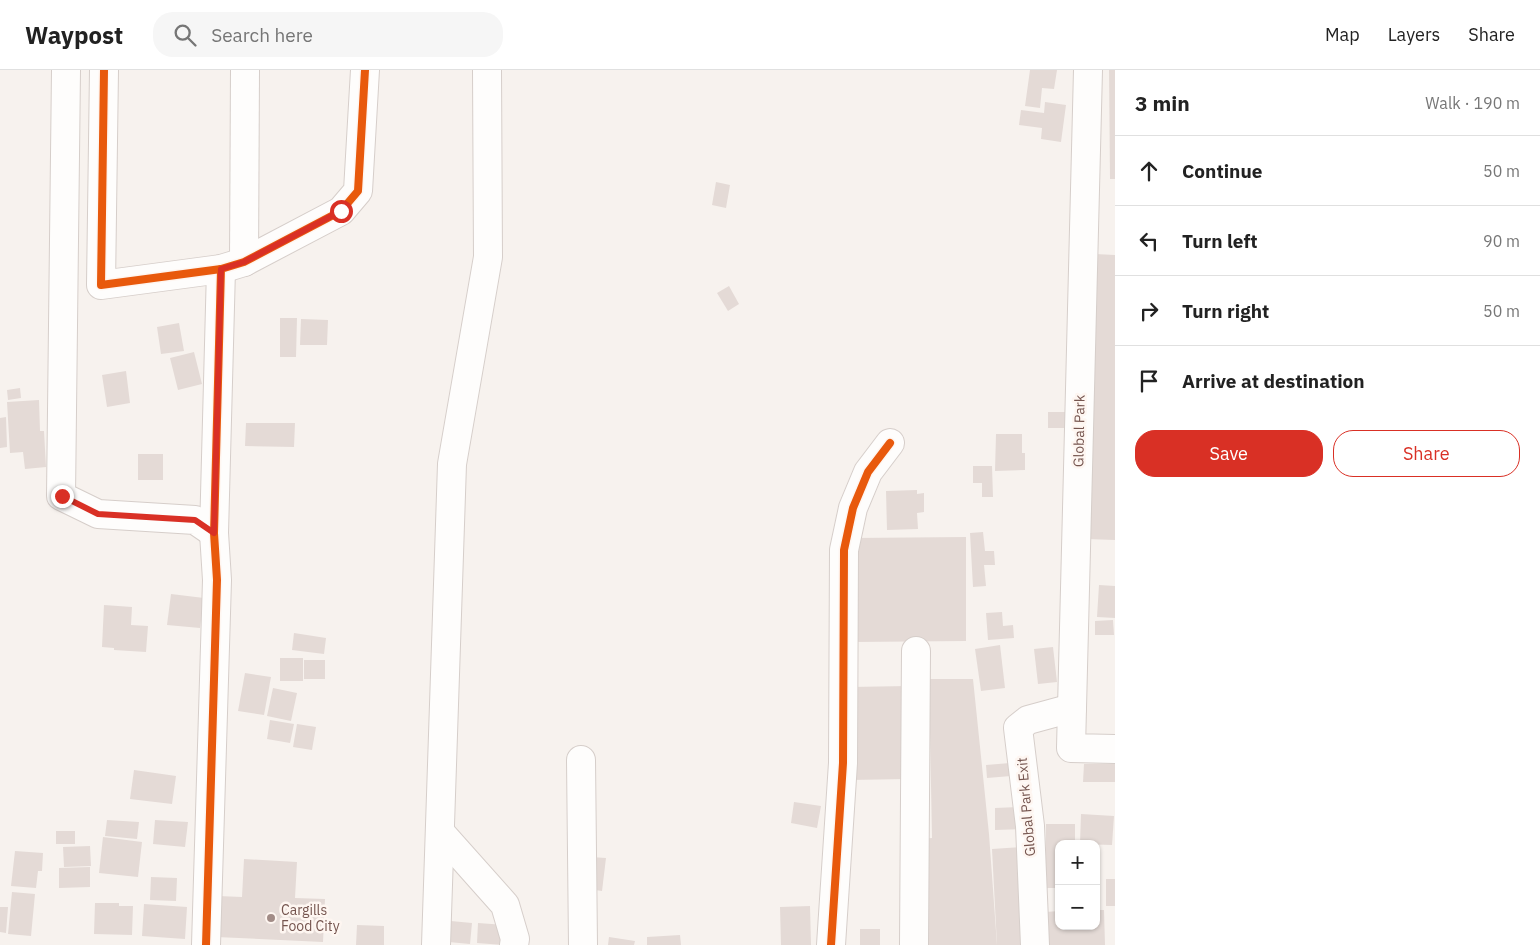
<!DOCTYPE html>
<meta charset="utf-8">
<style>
body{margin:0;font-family:"IBM Plex Sans",sans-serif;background:#f6f6f6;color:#222}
.controls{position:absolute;right:15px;bottom:15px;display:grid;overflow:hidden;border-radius:10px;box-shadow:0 1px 4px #0004}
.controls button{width:45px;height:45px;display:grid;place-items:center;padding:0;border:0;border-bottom:1px solid #e0e0e0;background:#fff;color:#222;font:25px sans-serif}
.stop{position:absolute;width:15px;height:15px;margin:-11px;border:4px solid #d93025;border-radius:50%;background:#fff}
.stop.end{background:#d93025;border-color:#fff;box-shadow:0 1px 5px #0008}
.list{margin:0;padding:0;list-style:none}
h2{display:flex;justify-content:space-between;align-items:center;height:65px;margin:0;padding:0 20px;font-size:21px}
h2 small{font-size:16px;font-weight:400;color:#767676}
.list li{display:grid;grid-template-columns:32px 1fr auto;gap:15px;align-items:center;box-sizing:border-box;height:70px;padding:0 20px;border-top:1px solid #e0e0e0}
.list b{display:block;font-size:19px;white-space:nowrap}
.list em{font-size:16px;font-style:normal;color:#767676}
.actions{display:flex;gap:10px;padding:15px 20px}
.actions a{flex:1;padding:11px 0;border:1px solid #d93025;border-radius:20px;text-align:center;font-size:18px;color:#d93025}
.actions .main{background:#d93025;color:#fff}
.icon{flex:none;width:28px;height:28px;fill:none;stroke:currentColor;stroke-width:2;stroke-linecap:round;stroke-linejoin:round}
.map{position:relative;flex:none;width:1115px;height:875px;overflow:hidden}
header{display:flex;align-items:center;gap:30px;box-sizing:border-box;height:70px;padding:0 25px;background:#fff;border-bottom:1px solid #e0e0e0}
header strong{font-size:24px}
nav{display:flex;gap:28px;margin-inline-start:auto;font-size:18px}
.search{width:350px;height:45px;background:#f6f6f6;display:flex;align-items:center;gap:12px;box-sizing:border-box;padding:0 18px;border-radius:20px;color:#767676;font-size:19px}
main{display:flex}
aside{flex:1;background:#fff}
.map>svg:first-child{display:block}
.building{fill:#e4dad6}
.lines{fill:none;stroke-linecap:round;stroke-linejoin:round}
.minor-casing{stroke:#d6ceca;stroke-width:30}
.minor{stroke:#fefdfc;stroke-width:28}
.cycleway-casing{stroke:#fef6f1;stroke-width:11}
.cycleway{stroke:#e8590c;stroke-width:8}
.route{stroke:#d93025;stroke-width:6}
.poi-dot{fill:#a28c87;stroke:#fef6f1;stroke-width:2}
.labels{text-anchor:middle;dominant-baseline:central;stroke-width:5;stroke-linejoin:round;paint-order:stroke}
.street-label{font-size:14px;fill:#75554f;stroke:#fef6f1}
.poi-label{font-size:14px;fill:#75554f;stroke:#fef6f1;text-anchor:start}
</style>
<header>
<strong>Waypost</strong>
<div class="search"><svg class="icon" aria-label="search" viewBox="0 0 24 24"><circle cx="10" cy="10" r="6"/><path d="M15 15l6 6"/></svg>Search here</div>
<nav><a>Map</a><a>Layers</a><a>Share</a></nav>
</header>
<main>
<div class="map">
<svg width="1115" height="875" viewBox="0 0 1115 875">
<rect width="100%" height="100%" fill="#f7f2ee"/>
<g class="building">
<polygon points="1030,0 1057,0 1054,19 1042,18 1040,38 1025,36"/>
<polygon points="1109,0 1115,0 1115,109 1110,109"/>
<polygon points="1045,32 1066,35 1061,72 1041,69 1042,58 1019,55 1021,40 1044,43"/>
<polygon points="716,112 730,115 726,138 712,135"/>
<polygon points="1095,184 1115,185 1115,470 1086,469"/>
<polygon points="729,216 739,234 728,241 717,223"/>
<polygon points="280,248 297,248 296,287 280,287"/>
<polygon points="301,249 328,250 327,275 300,275"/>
<polygon points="179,253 184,281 161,284 157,257"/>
<polygon points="194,282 202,314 178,320 170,288"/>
<polygon points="126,301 130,333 107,337 102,305"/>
<polygon points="20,318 21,328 8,330 7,320"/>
<polygon points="39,330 40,361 44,361 46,397 25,399 23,382 10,383 7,332"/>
<rect x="1048" y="342" width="21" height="16"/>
<polygon points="6,347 7,377 0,378 0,348"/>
<polygon points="246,353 295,353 294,377 245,376"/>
<polygon points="996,364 1022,364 1022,383 1025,383 1025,400 995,401"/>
<rect x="138" y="384" width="25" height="26"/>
<polygon points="973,396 992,396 993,427 982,427 982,413 973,413"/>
<polygon points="917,420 917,424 924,423 924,442 917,443 918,459 887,460 886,421"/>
<polygon points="983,462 985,481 994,481 995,495 984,495 986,516 973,517 970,463"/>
<polygon points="966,467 966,571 854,572 853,468"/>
<polygon points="1099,515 1115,516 1115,548 1097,547"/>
<polygon points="171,524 204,528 200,558 167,555"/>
<polygon points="104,535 132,537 131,555 148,556 146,582 114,580 114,578 102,577"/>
<polygon points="1002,542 1003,556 1013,555 1014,568 988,570 986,543"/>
<polygon points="1113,550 1114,565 1095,565 1095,551"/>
<polygon points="294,563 326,568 324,584 292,580"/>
<polygon points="1000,575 1005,618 981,621 975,579"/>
<polygon points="1053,577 1057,612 1038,614 1034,579"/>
<rect x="280" y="588" width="23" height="23"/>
<rect x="304" y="590" width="21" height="19"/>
<polygon points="245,603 271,607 264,645 238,641"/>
<polygon points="929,609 973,609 989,764 997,875 924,875 917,769 932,768"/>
<polygon points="908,616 908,709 850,710 850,617"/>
<polygon points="273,618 297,623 291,651 267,646"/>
<polygon points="270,650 294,654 290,673 267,669"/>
<polygon points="297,654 316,657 312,680 293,677"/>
<polygon points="1010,693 1011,706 987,708 986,695"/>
<polygon points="1084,694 1115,694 1115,712 1083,712"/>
<polygon points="134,700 176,706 172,734 130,729"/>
<polygon points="794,732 821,736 817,758 791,753"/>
<polygon points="1021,737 1022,759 995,760 995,738"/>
<polygon points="1081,744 1114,746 1112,775 1080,774"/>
<polygon points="107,750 139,752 137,769 105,766"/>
<polygon points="155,750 188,752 185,777 153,774"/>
<polygon points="1046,754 1075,754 1075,774 1059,774 1059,818 1046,818"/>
<rect x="56" y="761" width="19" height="13"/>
<polygon points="103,767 142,772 138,807 99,803"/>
<polygon points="90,776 91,796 64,797 63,777"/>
<polygon points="1022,777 1028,875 997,875 992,779"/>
<polygon points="15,781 43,783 42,801 38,801 36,818 11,816"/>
<polygon points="591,787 606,788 602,821 588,819"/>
<polygon points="244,789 297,792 295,828 325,829 323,872 216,867 218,826 242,827"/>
<polygon points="90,797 90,817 59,818 59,798"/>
<polygon points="151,807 177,808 176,831 150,830"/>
<rect x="1106" y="809" width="9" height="27"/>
<polygon points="12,822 35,824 31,866 8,864"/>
<polygon points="95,833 119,833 119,836 133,836 132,865 94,864"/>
<polygon points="144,834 187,837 185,869 142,866"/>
<polygon points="810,836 811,875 781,875 780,837"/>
<polygon points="0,837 8,837 6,863 0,862"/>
<polygon points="1096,840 1104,840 1105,875 1047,875 1046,842 1059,841 1059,856 1096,856"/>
<polygon points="440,850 472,853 470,874 438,871"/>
<polygon points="478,853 505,855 503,875 477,873"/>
<polygon points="357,855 384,856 384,875 356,875"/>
<rect x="860" y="859" width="20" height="16"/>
<polygon points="680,865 681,875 647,875 647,867"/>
<polygon points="609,867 635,871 634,875 608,875"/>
</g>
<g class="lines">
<defs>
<g id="minor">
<polyline points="66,0 61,426 98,444 195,450 214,463"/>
<polyline points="104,0 101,215 221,199 244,192 341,141 358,121 365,0"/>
<polyline points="1088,0 1071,678 1115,679"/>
<polyline points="244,192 245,0"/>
<polyline points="581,690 583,875"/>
<polyline points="440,762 505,835 515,869 514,875"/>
<polyline points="206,875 217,510 214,463 221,199"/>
<polyline points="436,875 452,394 488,187 487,0"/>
<polyline points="831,875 843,693 844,480 853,438 868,402 890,373"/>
<polyline points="914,875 916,581"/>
<polyline points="1035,875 1030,756 1018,658 1028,650 1072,638"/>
</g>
</defs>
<use href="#minor" class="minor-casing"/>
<use href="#minor" class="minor"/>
<defs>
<g id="cycleway">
<polyline points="104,0 101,215 221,199 244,192 341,141 358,121 365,0"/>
<polyline points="206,875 217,510 214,463 221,199"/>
<polyline points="831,875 843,693 844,480 853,438 868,402 890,373"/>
</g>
</defs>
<use href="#cycleway" class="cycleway-casing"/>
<use href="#cycleway" class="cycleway"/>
</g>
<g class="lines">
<polyline class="route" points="62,426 98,444 195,450 214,463 221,199 244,192 341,141"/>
</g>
<circle class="poi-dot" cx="271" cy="848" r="5"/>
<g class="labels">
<g class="street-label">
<text transform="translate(1079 361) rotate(-89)">Global Park</text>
<text transform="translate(1026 737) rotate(-95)">Global Park Exit</text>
</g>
<g class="poi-label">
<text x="281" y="840">Cargills<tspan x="281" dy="16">Food City</tspan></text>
</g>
</g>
</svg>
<div class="controls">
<button>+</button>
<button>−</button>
</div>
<div class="stop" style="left:341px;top:141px"></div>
<div class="stop end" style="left:62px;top:426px"></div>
</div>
<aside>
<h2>3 min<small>Walk · 190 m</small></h2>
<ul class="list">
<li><svg class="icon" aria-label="ahead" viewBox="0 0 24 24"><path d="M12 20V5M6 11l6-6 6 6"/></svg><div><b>Continue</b></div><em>50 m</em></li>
<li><svg class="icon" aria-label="left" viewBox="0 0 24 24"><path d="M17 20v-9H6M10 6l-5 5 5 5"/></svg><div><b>Turn left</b></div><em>90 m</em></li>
<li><svg class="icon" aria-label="right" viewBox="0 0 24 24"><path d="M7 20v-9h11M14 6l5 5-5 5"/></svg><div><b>Turn right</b></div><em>50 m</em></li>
<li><svg class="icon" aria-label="arrive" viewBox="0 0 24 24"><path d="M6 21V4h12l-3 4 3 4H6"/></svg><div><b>Arrive at destination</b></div></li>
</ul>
<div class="actions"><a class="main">Save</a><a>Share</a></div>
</aside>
</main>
